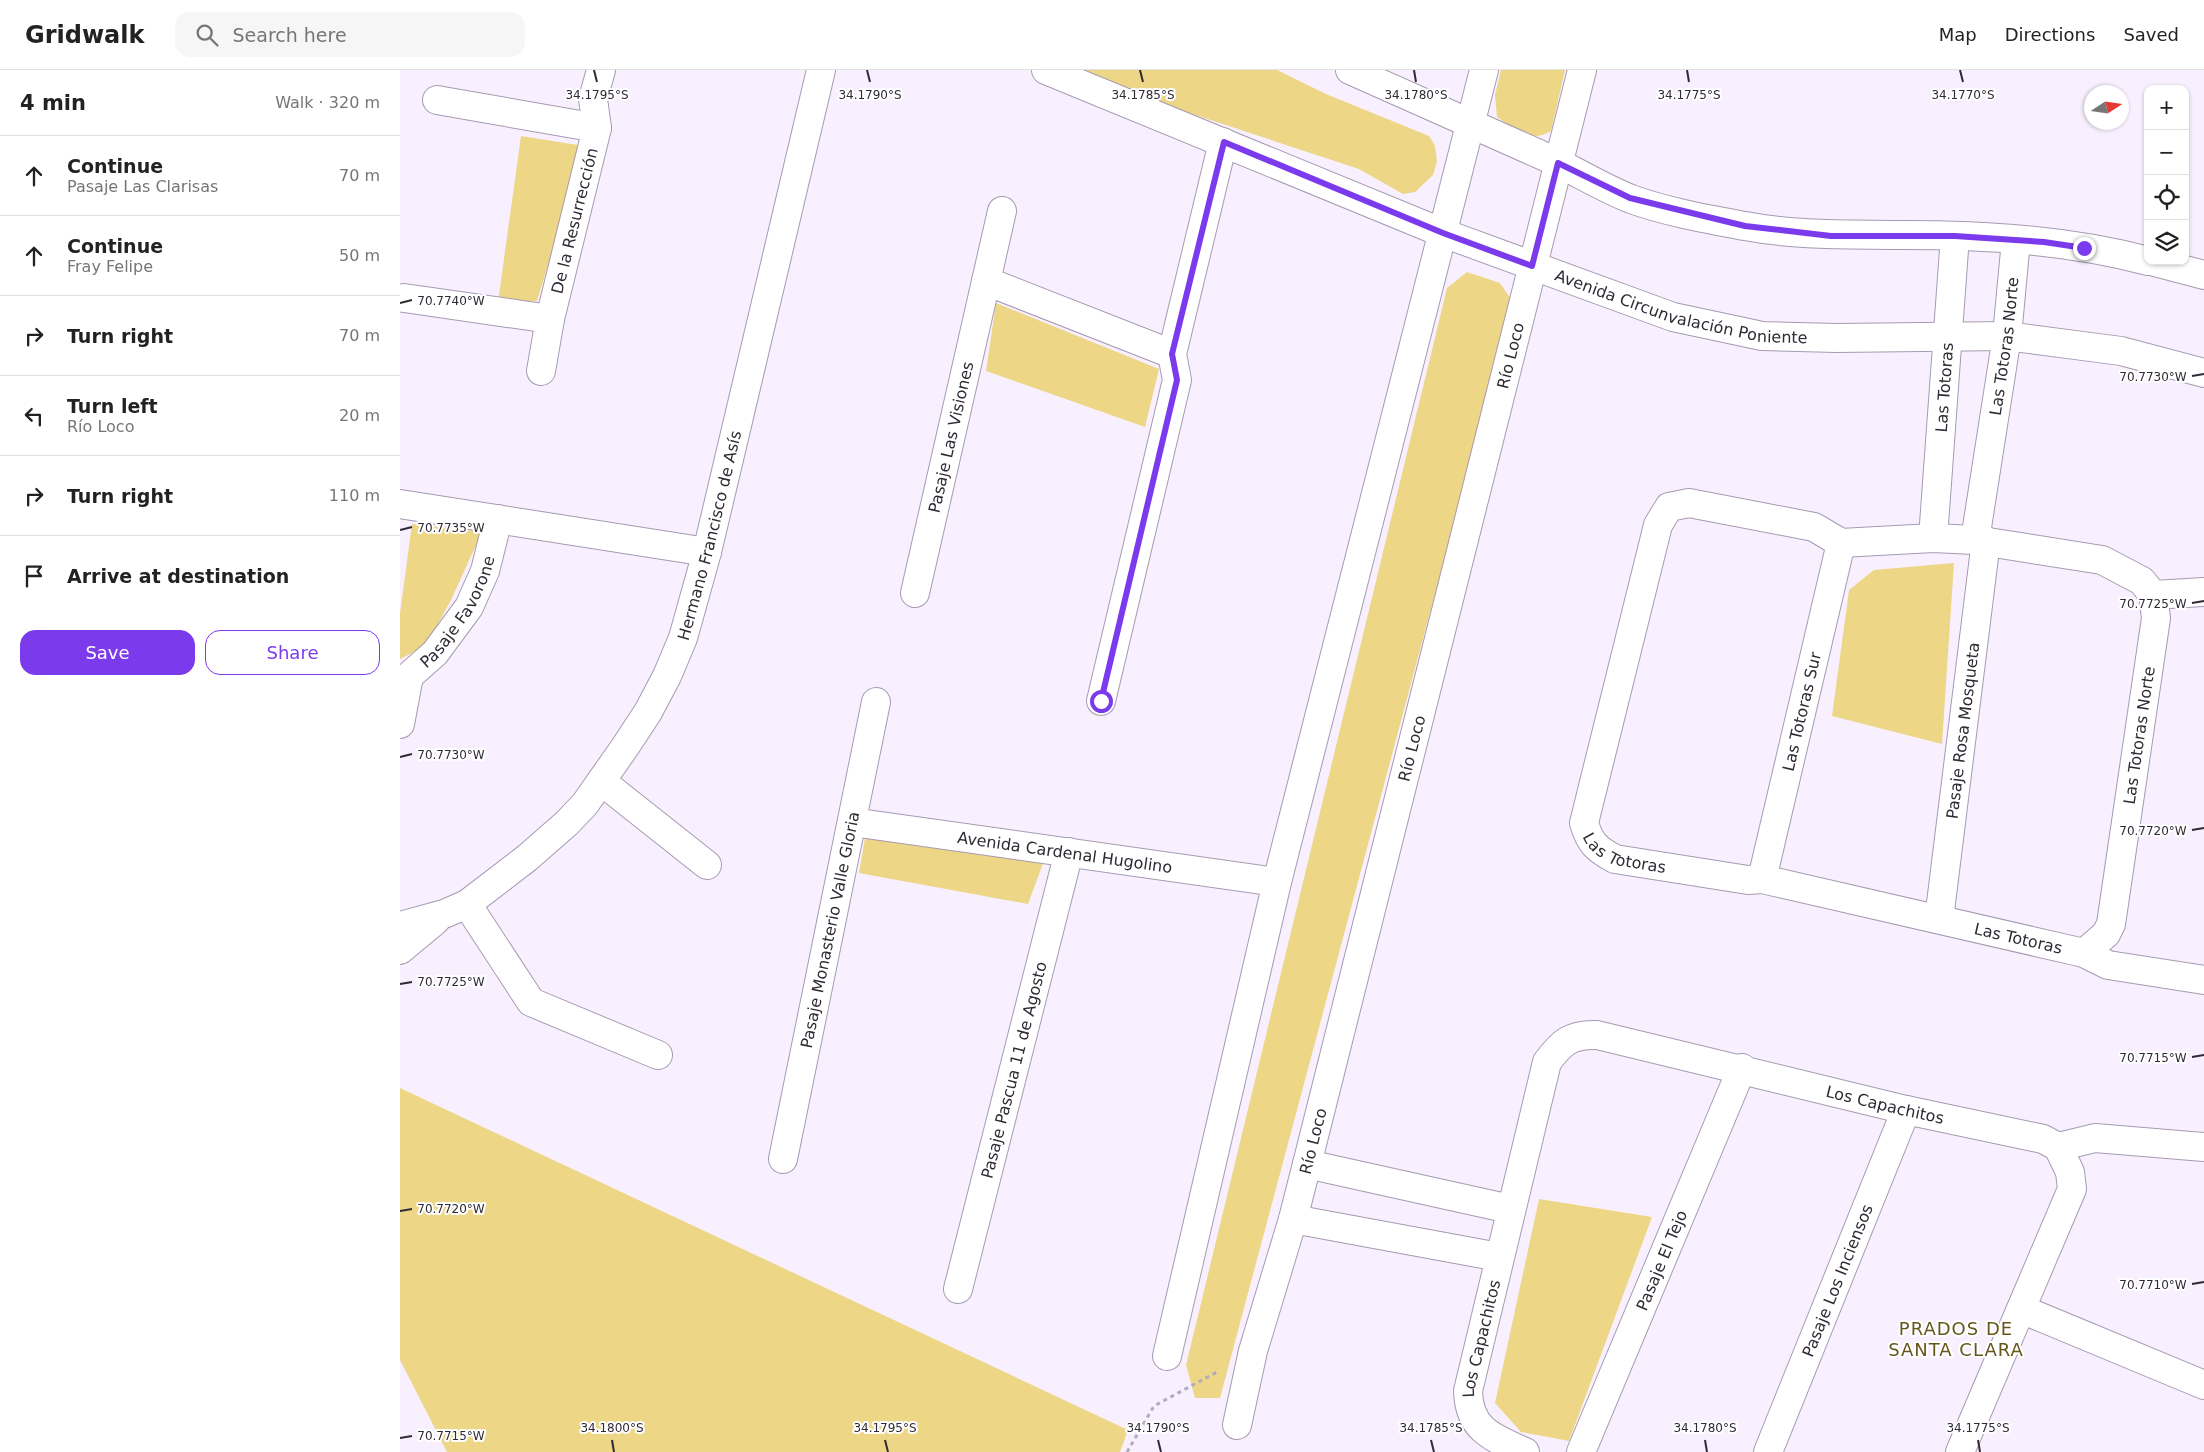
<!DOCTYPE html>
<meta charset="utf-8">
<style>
body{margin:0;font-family:"DejaVu Sans",sans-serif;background:#f6f6f6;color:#222}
.controls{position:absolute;right:15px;top:15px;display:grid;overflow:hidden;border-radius:10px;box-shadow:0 1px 4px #0004}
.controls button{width:45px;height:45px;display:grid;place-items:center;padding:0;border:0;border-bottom:1px solid #e0e0e0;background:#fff;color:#222;font:25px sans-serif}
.compass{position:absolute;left:1684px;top:15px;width:45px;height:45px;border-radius:50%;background:#fff;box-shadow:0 1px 4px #0004;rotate:78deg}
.stop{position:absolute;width:15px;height:15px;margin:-11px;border:4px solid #7c3aed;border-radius:50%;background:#fff}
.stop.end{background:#7c3aed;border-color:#fff;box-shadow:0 1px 5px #0008}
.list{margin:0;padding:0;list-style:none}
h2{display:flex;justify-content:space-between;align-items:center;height:65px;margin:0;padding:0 20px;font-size:21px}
h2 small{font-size:16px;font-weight:400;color:#767676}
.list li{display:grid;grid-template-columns:32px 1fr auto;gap:15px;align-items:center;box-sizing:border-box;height:80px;padding:0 20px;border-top:1px solid #e0e0e0}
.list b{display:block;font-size:19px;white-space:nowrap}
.list p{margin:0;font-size:16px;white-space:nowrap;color:#767676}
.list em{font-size:16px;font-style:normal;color:#767676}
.actions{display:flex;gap:10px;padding:15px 20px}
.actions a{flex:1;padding:11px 0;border:1px solid #7c3aed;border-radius:15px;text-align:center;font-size:18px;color:#7c3aed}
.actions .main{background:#7c3aed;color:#fff}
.icon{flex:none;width:28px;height:28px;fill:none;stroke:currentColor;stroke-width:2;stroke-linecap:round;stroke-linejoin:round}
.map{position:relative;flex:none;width:1804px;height:1382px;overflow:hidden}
header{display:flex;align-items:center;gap:30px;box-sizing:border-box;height:70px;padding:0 25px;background:#fff;border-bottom:1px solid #e0e0e0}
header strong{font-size:24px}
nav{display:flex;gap:28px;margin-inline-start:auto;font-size:18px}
.search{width:350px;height:45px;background:#f6f6f6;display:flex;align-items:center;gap:12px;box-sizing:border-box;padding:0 18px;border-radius:15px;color:#767676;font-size:19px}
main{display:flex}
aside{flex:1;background:#fff}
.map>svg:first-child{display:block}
.green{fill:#edd686}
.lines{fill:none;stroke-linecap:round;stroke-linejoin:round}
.minor-casing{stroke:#a69ab1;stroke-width:30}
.path{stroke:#b2abb8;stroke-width:3;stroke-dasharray:4 4;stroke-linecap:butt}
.minor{stroke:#fff;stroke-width:28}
.route{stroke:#7c3aed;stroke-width:6}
.ticks{fill:none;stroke:#2f2a33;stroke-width:2}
.labels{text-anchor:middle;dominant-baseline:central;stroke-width:4;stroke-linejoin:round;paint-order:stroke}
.street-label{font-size:16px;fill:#2f2a33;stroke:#fff}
.neighbourhood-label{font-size:18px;letter-spacing:1px;fill:#67561b;stroke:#fff}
.ticks-label{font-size:12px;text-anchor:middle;fill:#2f2a33;stroke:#fff;stroke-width:4;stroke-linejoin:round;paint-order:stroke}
</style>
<header>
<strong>Gridwalk</strong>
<div class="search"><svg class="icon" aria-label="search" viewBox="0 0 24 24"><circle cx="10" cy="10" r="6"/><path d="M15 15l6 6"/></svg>Search here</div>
<nav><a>Map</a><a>Directions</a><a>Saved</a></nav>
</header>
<main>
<aside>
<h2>4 min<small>Walk · 320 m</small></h2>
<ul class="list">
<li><svg class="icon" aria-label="ahead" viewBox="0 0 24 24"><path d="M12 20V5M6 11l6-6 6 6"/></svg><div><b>Continue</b><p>Pasaje Las Clarisas</p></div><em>70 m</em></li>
<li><svg class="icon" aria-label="ahead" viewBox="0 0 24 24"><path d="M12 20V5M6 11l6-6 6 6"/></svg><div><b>Continue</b><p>Fray Felipe</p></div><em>50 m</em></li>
<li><svg class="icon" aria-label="right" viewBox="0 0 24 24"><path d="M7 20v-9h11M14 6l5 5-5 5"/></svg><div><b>Turn right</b></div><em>70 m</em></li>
<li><svg class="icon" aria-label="left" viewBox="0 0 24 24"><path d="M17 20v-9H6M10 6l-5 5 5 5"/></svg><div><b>Turn left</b><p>Río Loco</p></div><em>20 m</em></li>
<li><svg class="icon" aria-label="right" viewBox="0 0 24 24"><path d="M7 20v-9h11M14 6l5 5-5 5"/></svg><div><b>Turn right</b></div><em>110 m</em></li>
<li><svg class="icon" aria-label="arrive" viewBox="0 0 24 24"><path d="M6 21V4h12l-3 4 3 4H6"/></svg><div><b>Arrive at destination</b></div></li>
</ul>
<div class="actions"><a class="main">Save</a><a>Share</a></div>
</aside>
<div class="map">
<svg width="1804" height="1382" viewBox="0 0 1804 1382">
<rect width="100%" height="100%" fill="#f8f0ff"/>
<g class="green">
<polygon points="682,0 877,0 926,24 1029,66 1035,76 1037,91 1033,105 1015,122 1003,124 959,99 771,37"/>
<path d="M1101,0h64l-14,61c-20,13 -37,-2 -54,-14l-2,-22z"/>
<polygon points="121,66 184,76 137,231 98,232"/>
<polygon points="1067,202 1100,213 1113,232 820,1328 795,1328 786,1295 1047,218"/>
<polygon points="596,233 759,299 745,357 586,301"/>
<polygon points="12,454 82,462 51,530 26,576 0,589 0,543"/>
<polygon points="1554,493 1542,674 1432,646 1449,520 1474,500"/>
<polygon points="465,768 645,788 628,834 459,803"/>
<polygon points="0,1018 728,1360 720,1382 47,1382 0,1290"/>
<polygon points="1139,1129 1252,1147 1169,1371 1121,1362 1095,1333"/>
</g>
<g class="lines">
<defs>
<g id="minor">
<path id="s1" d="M646,0l397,163 230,84 89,19 75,2 170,-2 114,15 83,22"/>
<path d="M950,0c66,29 132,58 198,88 28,13 55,30 83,41 36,13 76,20 114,27 53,10 105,8 158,9 82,0 166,5 245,26"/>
<polyline points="37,30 197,58"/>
<polyline points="1751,191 1804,205"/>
<polyline points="586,211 772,284"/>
<polyline points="4,228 150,249"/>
<path id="s2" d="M141,301l9,-52 47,-191 -4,-29 8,-29"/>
<polyline points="0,434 307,482"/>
<path id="s3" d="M1533,468l22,-302"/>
<path id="s4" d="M1575,470l32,-204 9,-96"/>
<path id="s5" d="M515,523l87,-382"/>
<path id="s6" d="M1753,525l-11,-14 -40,-21 -127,-20 -42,-2 -92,5 -27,-16 -125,-24 -20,4 -11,18 -74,298c6,20 12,26 31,36l133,21 14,-1 322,74 24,12 96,15"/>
<polyline points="1753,525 1804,522"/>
<polyline points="701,631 777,310 772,284 823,72"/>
<path id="s7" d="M0,654l9,-48 26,-23 34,-46 16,-36 13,-52"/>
<polyline points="201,711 307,795"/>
<path id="s8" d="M452,752l425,60"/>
<path id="s9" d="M1362,809l79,-336"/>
<polyline points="67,834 131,932 258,985"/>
<path id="s10" d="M1539,849l47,-378"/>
<path id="s11" d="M0,856l44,-12 23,-10 60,-46 40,-35 18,-19 40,-57 23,-35 19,-36 16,-38 24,-86 114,-482"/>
<polyline points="0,880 35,851"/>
<path id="s12" d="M1684,883l22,-19 5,-10 45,-306 -3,-23"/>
<polyline points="1658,1077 1695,1068 1804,1077"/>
<path id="s13" d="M383,1089l93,-457"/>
<polyline points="907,1094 1110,1139"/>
<polyline points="893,1149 1099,1187"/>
<path id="s14" d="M558,1219l111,-437"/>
<polyline points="1621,1239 1804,1315"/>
<polyline points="767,1286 877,812 1084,0"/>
<path id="s15" d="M837,1355l16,-74 40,-132 14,-55 275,-1094"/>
<path id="s16" d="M1125,1382c-32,-14 -56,-22 -57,-61l79,-329c15,-20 24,-28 50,-27l309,75 137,29 15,8 12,25 2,17 -112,263"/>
<path id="s17" d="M1181,1382l161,-384"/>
<path id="s18" d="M1368,1382l138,-342"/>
</g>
</defs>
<use href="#minor" class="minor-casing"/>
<polyline class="path" points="727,1382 754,1336 817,1302"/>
<use href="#minor" class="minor"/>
</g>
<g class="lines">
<polyline class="route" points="701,631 777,310 772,284 824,72 1043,163 1132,196 1158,93 1230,128 1345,156 1431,166 1555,166 1644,172 1684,178"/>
</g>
<path class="ticks" d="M194,0l3,12M467,0l3,12M740,0l3,12M1014,0l2,12M1287,0l2,12M1560,0l3,12M0,233l12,-3M1792,306l12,-2M0,460l12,-3M1792,533l12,-2M0,687l12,-3M1792,760l12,-2M0,914l12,-2M1792,987l12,-2M0,1141l12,-2M1792,1214l12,-2M0,1368l12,-2M212,1370l2,12M485,1370l3,12M758,1370l3,12M1031,1370l3,12M1305,1370l2,12M1578,1370l2,12"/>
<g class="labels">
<g class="street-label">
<text stroke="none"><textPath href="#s2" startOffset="154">De la Resurrección</textPath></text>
<text stroke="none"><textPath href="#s1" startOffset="680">Avenida Circunvalación Poniente</textPath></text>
<text stroke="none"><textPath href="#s4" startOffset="196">Las Totoras Norte</textPath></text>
<text stroke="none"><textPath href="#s15" startOffset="1104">Río Loco</textPath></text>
<text stroke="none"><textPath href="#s3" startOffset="151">Las Totoras</textPath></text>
<text stroke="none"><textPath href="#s5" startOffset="160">Pasaje Las Visiones</textPath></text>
<text stroke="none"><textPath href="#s11" startOffset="525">Hermano Francisco de Asís</textPath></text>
<text stroke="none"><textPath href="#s7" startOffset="131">Pasaje Favorone</textPath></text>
<text stroke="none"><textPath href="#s9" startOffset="172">Las Totoras Sur</textPath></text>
<text stroke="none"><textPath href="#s10" startOffset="190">Pasaje Rosa Mosqueta</textPath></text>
<text stroke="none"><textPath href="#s12" startOffset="231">Las Totoras Norte</textPath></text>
<text stroke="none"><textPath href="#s15" startOffset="699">Río Loco</textPath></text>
<text stroke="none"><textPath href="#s6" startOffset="889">Las Totoras</textPath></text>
<text stroke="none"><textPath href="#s8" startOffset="215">Avenida Cardenal Hugolino</textPath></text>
<text stroke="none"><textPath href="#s13" startOffset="234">Pasaje Monasterio Valle Gloria</textPath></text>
<text stroke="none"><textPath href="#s6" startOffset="1294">Las Totoras</textPath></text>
<text stroke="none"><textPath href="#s14" startOffset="226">Pasaje Pascua 11 de Agosto</textPath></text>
<text stroke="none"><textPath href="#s16" startOffset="785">Los Capachitos</textPath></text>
<text stroke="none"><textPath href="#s15" startOffset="294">Río Loco</textPath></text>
<text stroke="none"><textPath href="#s17" startOffset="208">Pasaje El Tejo</textPath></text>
<text stroke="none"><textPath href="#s18" startOffset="185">Pasaje Los Inciensos</textPath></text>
<text stroke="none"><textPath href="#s16" startOffset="144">Los Capachitos</textPath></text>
</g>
<g class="neighbourhood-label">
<text x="1556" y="1258">PRADOS DE<tspan x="1556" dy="21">SANTA CLARA</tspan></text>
</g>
</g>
<g class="ticks-label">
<text x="197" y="29">34.1795°S</text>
<text x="470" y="29">34.1790°S</text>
<text x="743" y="29">34.1785°S</text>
<text x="1016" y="29">34.1780°S</text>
<text x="1289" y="29">34.1775°S</text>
<text x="1563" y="29">34.1770°S</text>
<text x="51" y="235">70.7740°W</text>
<text x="1753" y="311">70.7730°W</text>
<text x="51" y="462">70.7735°W</text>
<text x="1753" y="538">70.7725°W</text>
<text x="51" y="689">70.7730°W</text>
<text x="1753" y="765">70.7720°W</text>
<text x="51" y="916">70.7725°W</text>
<text x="1753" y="992">70.7715°W</text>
<text x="51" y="1143">70.7720°W</text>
<text x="1753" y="1219">70.7710°W</text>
<text x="212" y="1362">34.1800°S</text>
<text x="485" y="1362">34.1795°S</text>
<text x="758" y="1362">34.1790°S</text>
<text x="1031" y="1362">34.1785°S</text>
<text x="1305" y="1362">34.1780°S</text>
<text x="1578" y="1362">34.1775°S</text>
<text x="51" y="1370">70.7715°W</text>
</g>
</svg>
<div class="controls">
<button>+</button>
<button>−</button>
<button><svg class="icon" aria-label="locate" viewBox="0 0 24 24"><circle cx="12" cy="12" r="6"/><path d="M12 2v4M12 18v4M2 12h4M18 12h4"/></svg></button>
<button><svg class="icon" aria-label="layers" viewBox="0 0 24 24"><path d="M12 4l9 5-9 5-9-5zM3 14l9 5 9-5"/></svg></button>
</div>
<svg class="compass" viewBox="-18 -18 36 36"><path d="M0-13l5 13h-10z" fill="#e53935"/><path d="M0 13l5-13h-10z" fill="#767676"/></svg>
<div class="stop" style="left:701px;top:631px"></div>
<div class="stop end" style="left:1684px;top:178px"></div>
</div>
</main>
